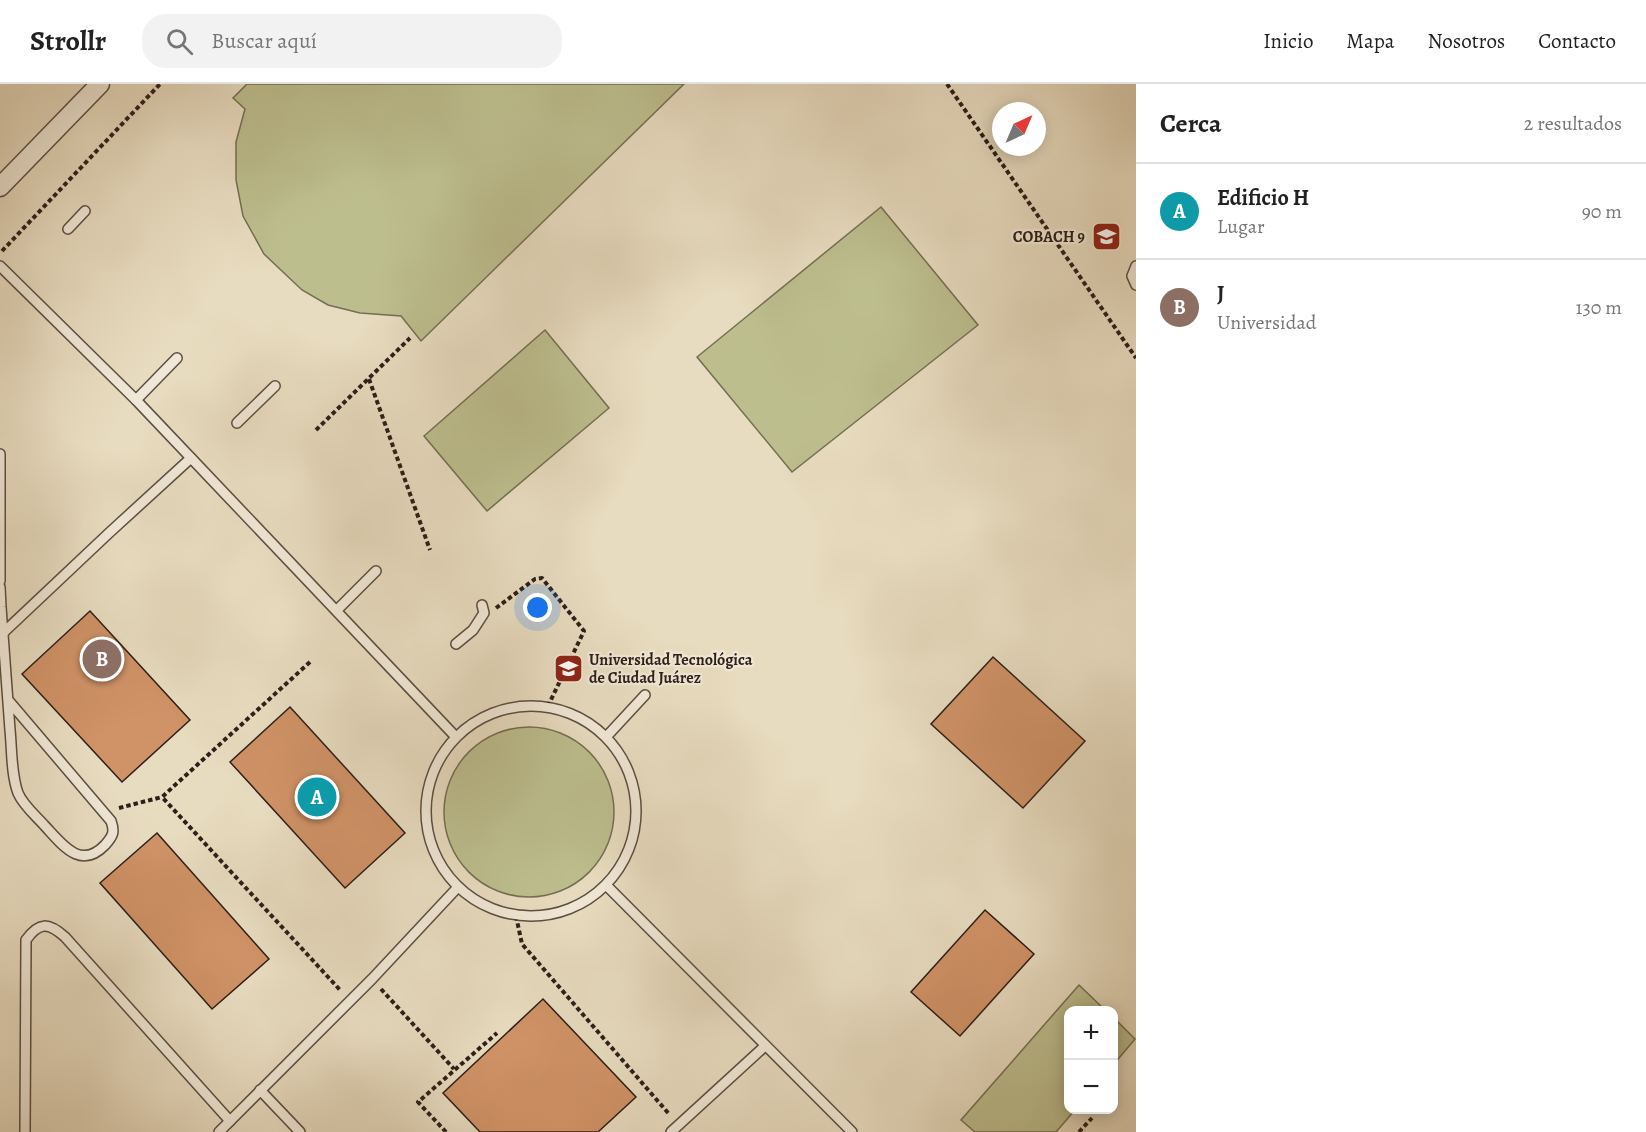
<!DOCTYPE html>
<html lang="es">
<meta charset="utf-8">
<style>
body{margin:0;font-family:Alegreya,serif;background:#f2f2f2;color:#222}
.controls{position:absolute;right:18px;bottom:18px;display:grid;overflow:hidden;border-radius:12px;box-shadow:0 3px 15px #0003}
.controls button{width:54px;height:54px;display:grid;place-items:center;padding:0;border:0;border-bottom:2px solid #e0e0e0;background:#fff;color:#222;font:30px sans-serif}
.compass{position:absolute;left:992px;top:18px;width:54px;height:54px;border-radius:50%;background:#fff;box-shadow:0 3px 15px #0003;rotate:44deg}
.you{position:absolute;left:538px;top:524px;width:21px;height:21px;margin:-15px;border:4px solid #fff;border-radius:50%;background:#1a73e8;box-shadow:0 0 0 9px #1a73e833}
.badge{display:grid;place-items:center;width:39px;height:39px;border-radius:50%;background:#2563eb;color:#fff;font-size:20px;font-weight:700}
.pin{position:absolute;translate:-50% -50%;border:3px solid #fff;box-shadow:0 2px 6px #0006}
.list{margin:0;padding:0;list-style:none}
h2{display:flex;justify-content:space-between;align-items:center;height:78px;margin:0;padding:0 24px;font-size:26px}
h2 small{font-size:20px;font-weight:400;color:#767676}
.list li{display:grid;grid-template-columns:39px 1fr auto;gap:18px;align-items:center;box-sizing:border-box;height:96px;padding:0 24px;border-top:2px solid #e0e0e0}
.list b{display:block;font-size:22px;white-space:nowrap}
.list p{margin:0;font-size:20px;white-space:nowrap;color:#767676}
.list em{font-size:20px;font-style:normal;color:#767676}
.icon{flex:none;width:33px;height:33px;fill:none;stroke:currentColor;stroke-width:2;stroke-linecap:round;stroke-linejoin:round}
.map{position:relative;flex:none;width:1136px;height:1048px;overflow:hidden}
header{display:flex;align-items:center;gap:36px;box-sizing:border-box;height:84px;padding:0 30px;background:#fff;border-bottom:2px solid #e0e0e0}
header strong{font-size:28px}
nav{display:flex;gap:33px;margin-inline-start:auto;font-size:21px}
.search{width:420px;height:54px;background:#f2f2f2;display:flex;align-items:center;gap:15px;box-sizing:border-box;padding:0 21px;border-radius:24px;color:#767676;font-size:22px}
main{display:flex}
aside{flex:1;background:#fff}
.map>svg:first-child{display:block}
.green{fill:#bdbe8e;stroke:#746e54;stroke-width:1.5}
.building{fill:#d09267;stroke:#2c1e19;stroke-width:1.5}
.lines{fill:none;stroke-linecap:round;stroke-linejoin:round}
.lane-casing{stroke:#5b4e43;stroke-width:12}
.street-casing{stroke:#5b4e43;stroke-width:21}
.path{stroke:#2c1e19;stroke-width:4;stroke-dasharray:4.5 3;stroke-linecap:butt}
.lane{stroke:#f0e8d6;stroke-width:9}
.street{stroke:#f0e8d6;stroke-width:18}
.labels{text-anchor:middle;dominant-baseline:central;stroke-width:4.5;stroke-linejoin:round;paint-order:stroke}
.poi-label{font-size:16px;font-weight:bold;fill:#2c1e19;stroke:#f0e8d6;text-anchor:end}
</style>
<header>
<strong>Strollr</strong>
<div class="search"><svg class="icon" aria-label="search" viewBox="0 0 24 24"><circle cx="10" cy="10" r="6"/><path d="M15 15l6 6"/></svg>Buscar aquí</div>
<nav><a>Inicio</a><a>Mapa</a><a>Nosotros</a><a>Contacto</a></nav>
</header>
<main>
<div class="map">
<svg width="1136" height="1048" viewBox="0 0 1136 1048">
<rect width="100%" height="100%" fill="#e8dcc0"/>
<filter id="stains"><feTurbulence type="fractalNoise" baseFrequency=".00333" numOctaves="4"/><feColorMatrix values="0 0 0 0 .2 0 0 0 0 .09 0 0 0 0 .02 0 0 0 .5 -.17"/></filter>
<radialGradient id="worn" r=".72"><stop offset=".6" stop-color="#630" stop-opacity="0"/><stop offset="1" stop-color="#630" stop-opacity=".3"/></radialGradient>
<g class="green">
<polygon points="247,0 684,0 421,257 401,232 360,229 328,221 302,206 264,170 243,132 236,96 236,58 245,25 233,14"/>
<polygon points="881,123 978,241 792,388 697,273"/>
<polygon points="545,246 609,324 487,427 424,352"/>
<circle cx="529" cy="728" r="85"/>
<polygon points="1079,901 1105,926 1068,926 1068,1026 1075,1026 1056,1048 975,1048 961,1036"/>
<polygon points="1114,934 1135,955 1114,980"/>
</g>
<g class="building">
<polygon points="90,527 190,636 122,698 22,590"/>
<polygon points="993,573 1085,657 1023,724 931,640"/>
<polygon points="290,623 405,749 345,804 230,678"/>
<polygon points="157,749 269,875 212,925 100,799"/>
<polygon points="985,826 1034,870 960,952 911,908"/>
<polygon points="543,915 636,1013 598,1048 480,1048 443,1009"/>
</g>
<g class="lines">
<defs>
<g id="lane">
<polyline points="68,145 85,127"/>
<polyline points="0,182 136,316 455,652"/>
<polyline points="1136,182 1132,192 1136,201"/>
<polyline points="136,316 177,274"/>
<polyline points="237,339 275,302"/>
<polyline points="0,370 0,497"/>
<path d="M0,503l1,20c3,41 6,82 9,123 2,19 1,44 8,63 5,12 17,22 26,32 18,19 36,46 61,20 8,-9 10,-13 6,-24l-103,-121"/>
<polyline points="337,526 376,487"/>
<polyline points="3,549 109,449 191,374"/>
<polyline points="456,560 473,546 484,529 482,521"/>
<circle cx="531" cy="727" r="105"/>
<polyline points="607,652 645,611"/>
<polyline points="607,802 852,1048"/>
<polyline points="260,1006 300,1048"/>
<path d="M25,1048l1,-192c13,-18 22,-18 39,-3l165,184"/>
<polyline points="219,1048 372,895 458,803"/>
<polyline points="671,1048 765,962"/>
</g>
<polyline id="street" points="0,103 100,0"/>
</defs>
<use href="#lane" class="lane-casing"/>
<use href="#street" class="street-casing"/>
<g class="path">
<polyline points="947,0 1136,274"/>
<polyline points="2,167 160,0"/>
<polyline points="369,295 430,466"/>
<polyline points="316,346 410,254"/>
<polyline points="496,524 535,495 542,494 584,547 548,622"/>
<polyline points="310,578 162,713 341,907"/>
<polyline points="119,724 162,713"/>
<polyline points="516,832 522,860 669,1030"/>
<polyline points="381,905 454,985"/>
<polyline points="446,1048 418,1018 497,949"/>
<polyline points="1079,1048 1092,1034"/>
</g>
<use href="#lane" class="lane"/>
<use href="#street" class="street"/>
</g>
<defs>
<symbol id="school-square" viewBox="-11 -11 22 22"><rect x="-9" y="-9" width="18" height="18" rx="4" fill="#8f2418" stroke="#f0e8d6"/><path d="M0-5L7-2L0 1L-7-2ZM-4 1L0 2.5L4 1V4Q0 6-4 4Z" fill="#fff"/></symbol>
<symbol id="university-square" viewBox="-11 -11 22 22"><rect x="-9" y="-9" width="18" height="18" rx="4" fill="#8f2418" stroke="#f0e8d6"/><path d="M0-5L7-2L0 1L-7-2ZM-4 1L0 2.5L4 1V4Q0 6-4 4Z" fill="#fff"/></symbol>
</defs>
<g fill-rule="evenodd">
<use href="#school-square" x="1090" y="136" width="33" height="33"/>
<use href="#university-square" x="552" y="568" width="33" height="33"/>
</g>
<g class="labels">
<g class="poi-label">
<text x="1085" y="153">COBACH 9</text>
<text x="589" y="576" text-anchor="start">Universidad Tecnológica<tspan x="589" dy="18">de Ciudad Juárez</tspan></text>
</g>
</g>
<rect width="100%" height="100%" filter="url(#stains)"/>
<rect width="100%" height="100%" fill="url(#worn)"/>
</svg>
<div class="controls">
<button>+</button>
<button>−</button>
</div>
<svg class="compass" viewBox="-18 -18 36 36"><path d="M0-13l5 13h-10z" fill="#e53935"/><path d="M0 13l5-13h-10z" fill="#767676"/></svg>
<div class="you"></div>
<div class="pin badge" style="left:317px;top:713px;background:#0f9aa8">A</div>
<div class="pin badge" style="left:102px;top:575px;background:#8d6e63">B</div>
</div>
<aside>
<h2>Cerca<small>2 resultados</small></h2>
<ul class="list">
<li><span class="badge" style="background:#0f9aa8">A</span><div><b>Edificio H</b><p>Lugar</p></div><em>90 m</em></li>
<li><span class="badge" style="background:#8d6e63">B</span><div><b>J</b><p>Universidad</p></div><em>130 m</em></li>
</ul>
</aside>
</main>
